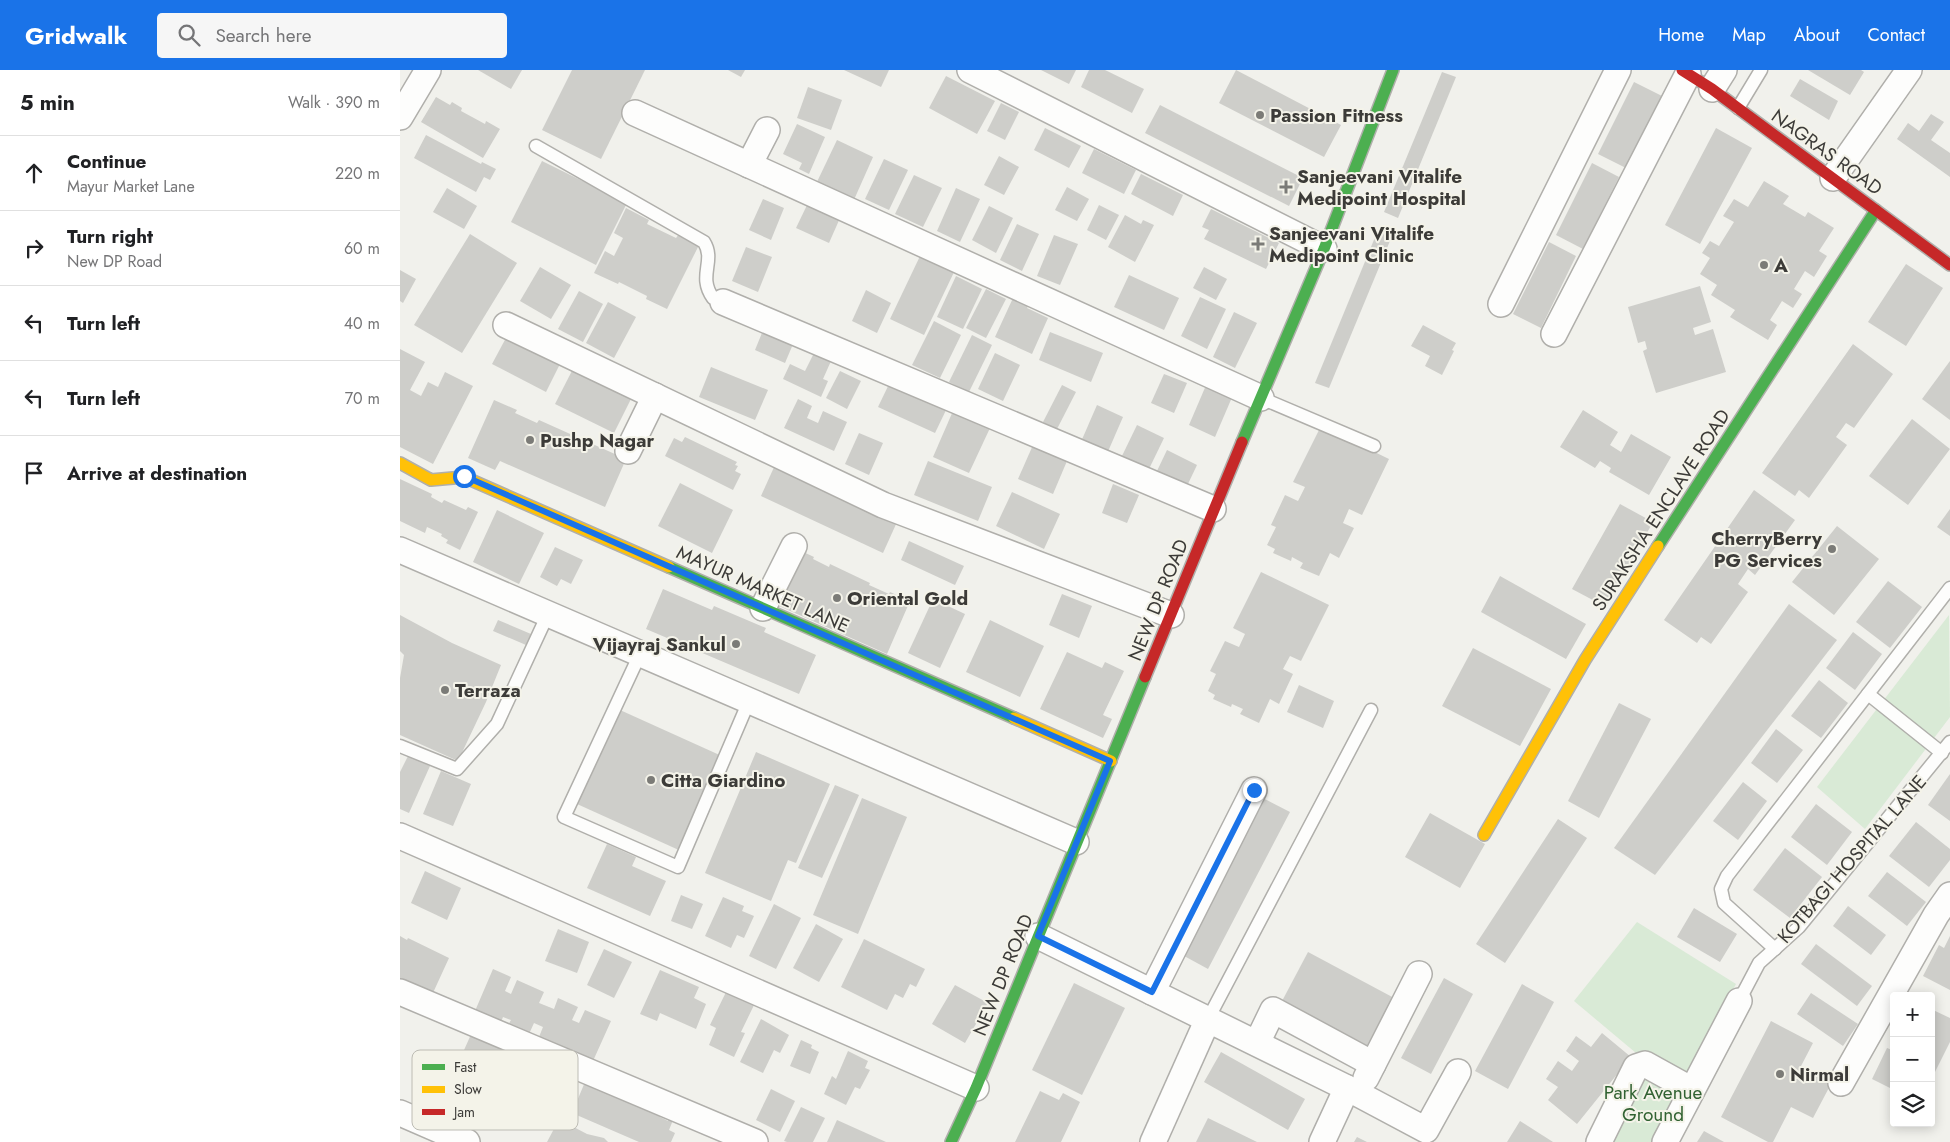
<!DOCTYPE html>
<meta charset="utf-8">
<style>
body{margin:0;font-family:Jost,sans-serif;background:#f6f6f6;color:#202124}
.controls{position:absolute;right:15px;bottom:15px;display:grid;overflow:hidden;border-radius:5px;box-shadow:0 2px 12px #0003}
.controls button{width:45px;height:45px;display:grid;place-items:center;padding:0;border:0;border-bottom:1px solid #e0e0e0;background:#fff;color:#202124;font:25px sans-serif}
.stop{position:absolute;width:15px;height:15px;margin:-11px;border:4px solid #1a73e8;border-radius:50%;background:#fff}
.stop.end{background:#1a73e8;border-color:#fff;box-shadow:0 1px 5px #0008}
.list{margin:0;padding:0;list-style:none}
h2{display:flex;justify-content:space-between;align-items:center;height:65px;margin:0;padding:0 20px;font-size:21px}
h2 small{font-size:16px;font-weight:400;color:#757577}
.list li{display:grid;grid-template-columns:32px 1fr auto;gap:15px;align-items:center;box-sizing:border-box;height:75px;padding:0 20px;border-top:1px solid #e0e0e0}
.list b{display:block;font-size:19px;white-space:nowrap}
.list p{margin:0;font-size:16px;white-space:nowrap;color:#757577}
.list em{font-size:16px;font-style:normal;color:#757577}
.icon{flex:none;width:28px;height:28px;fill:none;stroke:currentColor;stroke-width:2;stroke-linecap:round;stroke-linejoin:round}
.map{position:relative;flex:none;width:1550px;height:1072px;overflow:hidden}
header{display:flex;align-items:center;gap:30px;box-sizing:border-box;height:70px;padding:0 25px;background:#1a73e8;color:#fff}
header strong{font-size:24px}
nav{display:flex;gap:28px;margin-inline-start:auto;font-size:18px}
.search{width:350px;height:45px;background:#f6f6f6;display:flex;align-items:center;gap:12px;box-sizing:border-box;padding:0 18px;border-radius:5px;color:#757577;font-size:19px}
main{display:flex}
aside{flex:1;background:#fff}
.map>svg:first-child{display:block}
.green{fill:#d9ead6}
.building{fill:#cececa}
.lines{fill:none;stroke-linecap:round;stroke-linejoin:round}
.lane-casing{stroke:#b0afab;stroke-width:15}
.street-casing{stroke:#b0afab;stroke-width:28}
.fast-casing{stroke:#b0afab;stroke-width:14}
.slow-casing{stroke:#b0afab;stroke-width:14}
.jam-casing{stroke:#b0afab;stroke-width:14}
.lane{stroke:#fdfdfc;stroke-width:12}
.street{stroke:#fdfdfc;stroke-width:25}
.fast{stroke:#4caf50;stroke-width:11}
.slow{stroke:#ffc107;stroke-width:11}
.jam{stroke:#c62828;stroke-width:11}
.route{stroke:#1a73e8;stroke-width:6}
.poi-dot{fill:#7b7b77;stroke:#f4f3e9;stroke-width:2}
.labels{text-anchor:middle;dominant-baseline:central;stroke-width:4;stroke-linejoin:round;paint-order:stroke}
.poi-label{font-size:19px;font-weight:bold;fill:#3c3b38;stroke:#f4f3e9;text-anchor:start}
.street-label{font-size:19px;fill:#3c3b38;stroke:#f4f3e9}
.park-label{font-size:19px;fill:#316232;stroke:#f4f3e9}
.key{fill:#f4f3e9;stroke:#bdbcb4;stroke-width:1}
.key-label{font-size:14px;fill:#3c3b38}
</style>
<header>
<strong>Gridwalk</strong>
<div class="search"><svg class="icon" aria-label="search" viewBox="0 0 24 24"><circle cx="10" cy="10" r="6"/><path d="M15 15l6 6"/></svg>Search here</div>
<nav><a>Home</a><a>Map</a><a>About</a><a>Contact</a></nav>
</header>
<main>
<aside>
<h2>5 min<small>Walk · 390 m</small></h2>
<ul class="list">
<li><svg class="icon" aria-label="ahead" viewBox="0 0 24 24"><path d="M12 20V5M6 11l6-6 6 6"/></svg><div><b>Continue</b><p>Mayur Market Lane</p></div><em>220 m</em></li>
<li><svg class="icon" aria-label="right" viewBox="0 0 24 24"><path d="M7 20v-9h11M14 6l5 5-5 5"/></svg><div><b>Turn right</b><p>New DP Road</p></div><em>60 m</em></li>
<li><svg class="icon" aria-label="left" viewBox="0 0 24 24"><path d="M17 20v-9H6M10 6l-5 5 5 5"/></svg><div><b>Turn left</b></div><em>40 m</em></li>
<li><svg class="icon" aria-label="left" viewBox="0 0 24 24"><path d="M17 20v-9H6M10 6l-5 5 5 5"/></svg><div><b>Turn left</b></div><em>70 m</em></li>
<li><svg class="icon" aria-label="arrive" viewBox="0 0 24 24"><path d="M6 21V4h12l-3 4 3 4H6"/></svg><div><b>Arrive at destination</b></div></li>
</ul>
</aside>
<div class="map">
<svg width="1550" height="1072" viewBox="0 0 1550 1072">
<rect width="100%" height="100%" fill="#f1f1ec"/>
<g class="green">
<polygon points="1549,545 1550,647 1465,759 1417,717"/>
<polygon points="1237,852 1336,914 1284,1010 1236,983 1174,931"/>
<polygon points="1242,1000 1285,1023 1259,1072 1211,1072"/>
</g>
<g class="building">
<polygon points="78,0 122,0 111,19"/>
<polygon points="172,0 245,0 201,89 142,60"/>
<polygon points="328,0 345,0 341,7"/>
<polygon points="444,0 489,0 481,17"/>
<polygon points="641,0 676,0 669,14"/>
<polygon points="689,0 705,0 744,19 732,43 681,17"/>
<polygon points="836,0 941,55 924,87 819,33"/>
<polygon points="1408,0 1461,0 1464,2 1450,25"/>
<polygon points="1042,2 1056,7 998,148 984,142"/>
<polygon points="546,6 595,31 577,64 529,38"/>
<polygon points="1400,9 1438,31 1429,50 1390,26"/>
<polygon points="1234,12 1262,26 1226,98 1198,84"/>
<polygon points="408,17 442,30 431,60 397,48"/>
<polygon points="36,27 50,35 52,32 62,38 61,41 85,54 86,51 100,59 83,88 21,52"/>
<polygon points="601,33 619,42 605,70 587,61"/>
<polygon points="760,35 903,108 889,136 745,63"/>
<polygon points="1531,44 1544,52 1531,70 1550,83 1550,107 1497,69 1508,53 1519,61"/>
<polygon points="397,54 425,67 409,104 399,99 402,93 383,84"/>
<polygon points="645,58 681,76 669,98 634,80"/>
<polygon points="1316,58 1352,78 1300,174 1265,155"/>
<polygon points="26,65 81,94 82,92 96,99 90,110 84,107 76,122 14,88"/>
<polygon points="437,70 473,87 453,132 416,114"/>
<polygon points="694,79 736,100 724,124 682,103"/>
<polygon points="599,86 619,97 604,125 584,115"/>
<polygon points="484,89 508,100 489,140 465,129"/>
<polygon points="142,91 227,133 196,195 111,152"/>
<polygon points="1192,93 1219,107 1183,179 1156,165"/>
<polygon points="741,104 783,125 773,146 731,124"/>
<polygon points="514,105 542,118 523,157 495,144"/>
<polygon points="1364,111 1389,126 1383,134 1405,147 1408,142 1434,158 1419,181 1427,186 1414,207 1405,201 1394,219 1402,224 1393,238 1382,231 1370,250 1377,255 1368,270 1330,247 1335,240 1311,225 1317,215 1300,204 1310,188 1302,183 1310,171 1319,176 1334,152 1323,146 1334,129 1348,137"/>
<polygon points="667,117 689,129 677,151 655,140"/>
<polygon points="47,118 77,136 64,159 33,142"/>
<polygon points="556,118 580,129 560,172 537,161"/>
<polygon points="363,129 384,138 371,170 349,160"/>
<polygon points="408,133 440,148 429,173 396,158"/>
<polygon points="699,135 719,145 706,170 687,160"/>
<polygon points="589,136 613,148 596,183 572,170"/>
<polygon points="226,138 249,150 247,154 276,168 279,164 299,175 267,239 246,229 247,226 219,212 218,214 194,203 205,181 214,186 223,168 214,163"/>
<polygon points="811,139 879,173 866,199 804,169 809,160 802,157"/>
<polygon points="725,145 741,154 743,150 754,155 735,192 708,177"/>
<polygon points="617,154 639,164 622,201 600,190"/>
<polygon points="978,160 992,166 929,318 915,313"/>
<polygon points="70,164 117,193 62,283 14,255"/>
<polygon points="654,165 678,174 660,215 637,206"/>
<polygon points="1149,172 1176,186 1141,258 1113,244"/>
<polygon points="346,177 372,187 358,222 332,211"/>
<polygon points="521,184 555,200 524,265 490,249"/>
<polygon points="1506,194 1543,218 1506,276 1468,252"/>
<polygon points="140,197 171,215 151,249 120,231"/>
<polygon points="804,197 827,209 816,230 793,218"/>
<polygon points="0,200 16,209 3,233 0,231"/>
<polygon points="729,205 779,228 764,260 714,237"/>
<polygon points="556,206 582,219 563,259 537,247"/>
<polygon points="1300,216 1311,252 1293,258 1295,265 1313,259 1326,302 1256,323 1243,281 1247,279 1245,271 1238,273 1228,237"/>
<polygon points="586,219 606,229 586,268 566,258"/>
<polygon points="466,220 491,233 477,263 452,251"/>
<polygon points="179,221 203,234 183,272 158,259"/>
<polygon points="800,227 826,239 807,279 781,266"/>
<polygon points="613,228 629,235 627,238 648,248 632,284 595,267"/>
<polygon points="208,232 236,247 214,288 186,273"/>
<polygon points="834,242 857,253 835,298 813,287"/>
<polygon points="534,251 561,265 540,308 512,295"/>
<polygon points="366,253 396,267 385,293 355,280"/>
<polygon points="1023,255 1056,273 1052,280 1054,281 1042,305 1025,296 1030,286 1011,276"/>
<polygon points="650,262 703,283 691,312 639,290"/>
<polygon points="572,265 592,275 569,322 549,312"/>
<polygon points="107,266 160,294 146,322 92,294"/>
<polygon points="1453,274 1493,304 1454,358 1446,353 1436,367 1447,375 1409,428 1399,420 1395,426 1362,403"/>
<polygon points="0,279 25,292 10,320 21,326 28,312 38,317 45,302 73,316 33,394 0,377"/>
<polygon points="414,283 431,291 423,309 428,311 421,327 383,309 390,294 405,301"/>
<polygon points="595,283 620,295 603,331 578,319"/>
<polygon points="1550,291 1550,350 1522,329"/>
<polygon points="176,293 234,323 214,363 155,334"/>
<polygon points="311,297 368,320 355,350 299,327"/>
<polygon points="440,301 461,311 447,339 426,328"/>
<polygon points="764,304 787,313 774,343 751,333"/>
<polygon points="491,310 548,336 535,363 478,337"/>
<polygon points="807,313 833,325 815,367 789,355"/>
<polygon points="662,315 676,322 657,359 643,352"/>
<polygon points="398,329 412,336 407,348 418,353 423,341 447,352 434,381 384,358"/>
<polygon points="94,330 117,340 115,343 137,353 139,350 226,389 205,437 100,391 95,400 68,388"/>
<polygon points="697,335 723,347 706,386 680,374"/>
<polygon points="1183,340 1218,362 1210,375 1221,382 1231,364 1271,387 1249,425 1209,402 1211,398 1200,391 1195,398 1160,377"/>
<polygon points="553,341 590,358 569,403 533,387"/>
<polygon points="1512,349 1550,379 1508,435 1469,406"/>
<polygon points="737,355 764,368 748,401 721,388"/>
<polygon points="921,356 989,389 962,445 949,439 943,453 954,458 939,488 930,483 919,506 900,498 903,493 892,487 891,491 873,483 875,479 867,475 876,457 871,455 885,425 898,431 905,417 893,412"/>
<polygon points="459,363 483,373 469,405 445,394"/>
<polygon points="285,367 337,392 335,395 338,396 335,401 341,404 333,420 265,386 274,368 282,372"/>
<polygon points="633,375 667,391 653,424 618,409"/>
<polygon points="767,380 797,395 787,416 757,401"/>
<polygon points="528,391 592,417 578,451 514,425"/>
<polygon points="375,395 497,452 483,483 361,426"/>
<polygon points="0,409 32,424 31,427 42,433 44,430 66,440 68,437 78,442 60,480 46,473 48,470 41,466 42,464 27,457 25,463 0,451"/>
<polygon points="280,413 333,440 312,483 258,456"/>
<polygon points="713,414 739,425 727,453 702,443"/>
<polygon points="1354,420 1395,450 1355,505 1348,499 1338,514 1348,522 1311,574 1301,567 1297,573 1264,550"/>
<polygon points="612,422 660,444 644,479 596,456"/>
<polygon points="1220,434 1253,452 1206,537 1172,519"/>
<polygon points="1550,439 1550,466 1537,457"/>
<polygon points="97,440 144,463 119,514 73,492"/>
<polygon points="1437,456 1479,489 1434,545 1392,512"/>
<polygon points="509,471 564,496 555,515 501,490"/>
<polygon points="155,477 183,490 171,514 161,509 157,516 140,507"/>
<polygon points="395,478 414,487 413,489 429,497 430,494 470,513 469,515 489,524 490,522 510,531 487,584 370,532"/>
<polygon points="861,502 929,535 901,591 890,586 883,599 893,604 879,634 870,629 859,653 840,644 843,639 832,634 831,637 813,629 815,625 808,621 816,604 810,601 825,571 839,577 845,564 833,558"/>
<polygon points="1100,506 1186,554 1166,589 1081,542"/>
<polygon points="1488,511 1522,537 1490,578 1456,552"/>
<polygon points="263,519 312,540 314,536 366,558 364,562 416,585 399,624 246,559"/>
<polygon points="662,524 692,536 679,568 649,555"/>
<polygon points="533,529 565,544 540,598 508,583"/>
<polygon points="1389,534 1437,570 1255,805 1214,778"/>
<polygon points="0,545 52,573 101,595 86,632 58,691 0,665 0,608 4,585 0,581"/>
<polygon points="98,550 131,564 126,575 93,561"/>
<polygon points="590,550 644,576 620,627 566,602"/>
<polygon points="1453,562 1482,584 1455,620 1426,598"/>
<polygon points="1073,578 1151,619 1120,676 1042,636"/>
<polygon points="667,582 702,598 705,592 724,601 703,645 712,649 703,668 640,639"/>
<polygon points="1419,610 1448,633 1421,668 1391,646"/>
<polygon points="899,615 934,631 923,658 887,642"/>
<polygon points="1219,633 1251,649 1199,748 1168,731"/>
<polygon points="220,640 324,687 281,781 177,734"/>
<polygon points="1376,659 1403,680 1377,713 1351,693"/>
<polygon points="356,682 430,714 396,793 388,790 371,831 305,803"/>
<polygon points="8,686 30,696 9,743 0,739 0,702"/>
<polygon points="41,701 71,714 53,756 23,744"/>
<polygon points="1550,704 1550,751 1528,735"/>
<polygon points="1343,712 1367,731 1338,770 1313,751"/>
<polygon points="435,715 459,725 422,808 398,798"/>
<polygon points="857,725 890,742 808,899 775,881"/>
<polygon points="462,728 507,747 458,864 413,845"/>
<polygon points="1416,734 1452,762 1427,795 1391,767"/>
<polygon points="1030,743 1085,774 1060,818 1005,787"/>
<polygon points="1158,749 1187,768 1105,893 1076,874"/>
<polygon points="1516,752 1550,779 1550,790 1529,817 1489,786"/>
<polygon points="207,774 236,787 232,796 266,811 250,846 187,818"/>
<polygon points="1385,778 1422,807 1390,848 1353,820"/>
<polygon points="25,801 61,818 47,850 11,833"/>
<polygon points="1487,802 1526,832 1507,856 1468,826"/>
<polygon points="281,825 303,834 292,859 271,851"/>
<polygon points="323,827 344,836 342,841 354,846 344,868 337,865 331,878 305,866"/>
<polygon points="374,834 401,848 376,899 349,886"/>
<polygon points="1448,836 1486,865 1471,885 1433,856"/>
<polygon points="1294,838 1337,864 1320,892 1277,867"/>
<polygon points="416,854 443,869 419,912 393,898"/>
<polygon points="158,859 189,872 177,903 145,891"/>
<polygon points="0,866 7,870 8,868 49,888 32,925 0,914"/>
<polygon points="1550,866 1550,920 1523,906 1539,875 1544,878"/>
<polygon points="464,869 525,899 516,917 510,914 503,928 495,924 487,940 441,917"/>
<polygon points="1416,874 1472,916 1457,936 1401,894"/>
<polygon points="204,879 232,892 214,928 187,915"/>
<polygon points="908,882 996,929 970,980 881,933"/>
<polygon points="93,899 111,907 105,921 111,924 117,910 144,922 139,933 154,939 158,928 178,937 172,950 179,953 185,940 211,951 193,991 139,967 143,957 134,953 129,964 108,955 111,950 103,947 101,952 75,941"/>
<polygon points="260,900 299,917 294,928 306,934 296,959 260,943 257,951 240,944"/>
<polygon points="1044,908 1073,924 1031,1004 1001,988"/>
<polygon points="674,913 725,938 682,1025 632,1000"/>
<polygon points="1122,914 1154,932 1108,1019 1075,1001"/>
<polygon points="555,915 588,933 565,973 532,954"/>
<polygon points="327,920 355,933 341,962 345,963 334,987 309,975 316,958 310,955"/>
<polygon points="1411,923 1458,954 1443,976 1397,944"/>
<polygon points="1531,939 1550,948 1550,972 1531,1010"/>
<polygon points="361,949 389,965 380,983 374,980 363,1003 340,992"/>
<polygon points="1371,951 1413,973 1401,996 1432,1012 1413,1048 1391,1037 1373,1072 1368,1072 1321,1047"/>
<polygon points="73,960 179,1009 176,1017 171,1015 163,1034 60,989"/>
<polygon points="1202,963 1231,987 1177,1054 1148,1030 1158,1017 1146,1009 1158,991 1172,1001 1179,991 1166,981 1176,966 1191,977"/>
<polygon points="401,970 412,975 411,978 419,982 410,1004 390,996"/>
<polygon points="1487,978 1492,980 1494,978 1494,1020 1472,1009"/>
<polygon points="448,981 468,991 465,998 470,1000 460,1019 455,1017 446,1035 424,1024 432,1006 436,1009"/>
<polygon points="821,982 905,1029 888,1060 804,1012"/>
<polygon points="185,1012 214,1019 211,1025 220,1029 223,1023 263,1042 260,1047 268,1051 270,1045 273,1050 269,1060 275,1063 271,1072 239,1072 172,1043"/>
<polygon points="371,1019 395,1031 380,1062 356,1050"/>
<polygon points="640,1021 659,1030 663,1023 680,1032 661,1072 615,1072"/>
<polygon points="401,1037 425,1048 413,1072 387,1072 384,1071"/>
<polygon points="808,1048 857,1072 796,1072"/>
<polygon points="437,1050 486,1072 427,1072"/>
<polygon points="1120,1051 1153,1072 1107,1072"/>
<polygon points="168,1054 187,1064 204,1068 208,1072 147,1072 155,1057"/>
<polygon points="1304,1061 1324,1072 1297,1072"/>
<polygon points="957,1067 967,1072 954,1072"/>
</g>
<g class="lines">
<defs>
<g id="lane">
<polyline points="1338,38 1361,0"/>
<path d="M136,76l168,96c12,19 -7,34 9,56l10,4"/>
<polyline points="861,328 974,376"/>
<polyline points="240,584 164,747 278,797 349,631"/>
<polyline points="1468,624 1542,683"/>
<polyline points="0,676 57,699 97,654 148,544"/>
<polyline points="1375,879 1324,833 1321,819 1327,806 1550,518"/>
<polyline points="1339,931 1359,893 1399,857 1550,672"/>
<polyline points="808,949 971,640"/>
</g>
<g id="street">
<polyline points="570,0 924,179"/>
<polyline points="1312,19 1324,0"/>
<polyline points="235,43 861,328"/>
<polyline points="0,47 28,0"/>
<polyline points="349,95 367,60"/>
<polyline points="1433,108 1509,0"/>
<polyline points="323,232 813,439"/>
<polyline points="1101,234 1218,0"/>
<polyline points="106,255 483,435 771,545"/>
<polyline points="1154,264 1288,4"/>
<polyline points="228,381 255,326"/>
<polyline points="0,480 676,772"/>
<polyline points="363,538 394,476"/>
<polyline points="0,766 576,1018"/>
<polyline points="638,866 947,1018 1026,1060 1058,1002"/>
<polyline points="0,922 355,1072"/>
<polyline points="752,922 854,720"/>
<polyline points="857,973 873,940 973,994"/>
<polyline points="966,1008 1019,904"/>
<polyline points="1441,1013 1536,845 1550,825"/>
<polyline points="0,1043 67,1072"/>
<polyline points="753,1072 808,949"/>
<polyline points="922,1072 947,1018"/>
<polyline points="1199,1072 1236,997 1245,994 1292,1020"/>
<polyline points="1265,1072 1339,931"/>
</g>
<g id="fast">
<polyline points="842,372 924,179 993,0"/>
<polyline points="1258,476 1476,140"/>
<polyline points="269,497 614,648"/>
<polyline points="551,1072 576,1018 745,607"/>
</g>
<g id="slow">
<polyline points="0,393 31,410 64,407 269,497"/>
<polyline points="614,648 711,691"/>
<polyline points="1084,765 1185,590 1258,476"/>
</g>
<g id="jam">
<polyline points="1282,0 1312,19 1550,195"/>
<polyline points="745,607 842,372"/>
</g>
</defs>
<use href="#lane" class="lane-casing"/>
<use href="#street" class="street-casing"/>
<use href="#fast" class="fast-casing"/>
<use href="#slow" class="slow-casing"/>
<use href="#jam" class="jam-casing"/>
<use href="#lane" class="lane"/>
<use href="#street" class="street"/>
<use href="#fast" class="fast"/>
<use href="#slow" class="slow"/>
<use href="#jam" class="jam"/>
</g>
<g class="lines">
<polyline class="route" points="64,406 710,691 638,866 752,922 854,720"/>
</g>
<g class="poi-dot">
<circle cx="860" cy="45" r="5"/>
<path d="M883.5 109.5h5v5h5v5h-5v5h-5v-5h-5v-5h5z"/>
<path d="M855.5 166.5h5v5h5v5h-5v5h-5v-5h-5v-5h5z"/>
<circle cx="1364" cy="195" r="5"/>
<circle cx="130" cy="370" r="5"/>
<circle cx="1432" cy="479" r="5"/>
<circle cx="437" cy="528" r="5"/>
<circle cx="336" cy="574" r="5"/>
<circle cx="45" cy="620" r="5"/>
<circle cx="251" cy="710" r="5"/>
<circle cx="1380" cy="1004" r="5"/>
</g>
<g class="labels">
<g class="poi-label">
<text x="870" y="45">Passion Fitness</text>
<text x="897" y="106">Sanjeevani Vitalife<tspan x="897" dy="22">Medipoint Hospital</tspan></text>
<text x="869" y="163">Sanjeevani Vitalife<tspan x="869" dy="22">Medipoint Clinic</tspan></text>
<text x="1374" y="195">A</text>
<text x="140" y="370">Pushp Nagar</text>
<text x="1422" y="468" text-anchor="end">CherryBerry<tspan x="1422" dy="22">PG Services</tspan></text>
<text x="447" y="528">Oriental Gold</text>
<text x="326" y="574" text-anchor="end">Vijayraj Sankul</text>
<text x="55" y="620">Terraza</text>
<text x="261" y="710">Citta Giardino</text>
<text x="1390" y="1004">Nirmal</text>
</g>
<g class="street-label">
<text transform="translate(1427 82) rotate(36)">NAGRAS ROAD</text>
<text transform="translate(1261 440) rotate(-57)">SURAKSHA ENCLAVE ROAD</text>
<text transform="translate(363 519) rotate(24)">MAYUR MARKET LANE</text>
<text transform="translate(758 530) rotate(-68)">NEW DP ROAD</text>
<text transform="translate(1452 789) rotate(-49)">KOTBAGI HOSPITAL LANE</text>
<text transform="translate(603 905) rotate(-68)">NEW DP ROAD</text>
</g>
<g class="park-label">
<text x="1253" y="1022">Park Avenue<tspan x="1253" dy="22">Ground</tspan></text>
</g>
</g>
<rect x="12" y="980" width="166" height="80" rx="8" class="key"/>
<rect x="22" y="994" width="23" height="6" fill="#4caf50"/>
<rect x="22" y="1016" width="23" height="7" fill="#ffc107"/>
<rect x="22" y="1039" width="23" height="6" fill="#c62828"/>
<g class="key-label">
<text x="54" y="1002">Fast</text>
<text x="54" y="1024">Slow</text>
<text x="54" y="1047">Jam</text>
</g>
</svg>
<div class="controls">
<button>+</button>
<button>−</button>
<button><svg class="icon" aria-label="layers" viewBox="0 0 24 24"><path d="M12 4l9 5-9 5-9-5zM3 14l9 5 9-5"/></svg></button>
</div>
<div class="stop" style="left:64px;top:406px"></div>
<div class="stop end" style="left:854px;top:720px"></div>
</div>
</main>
